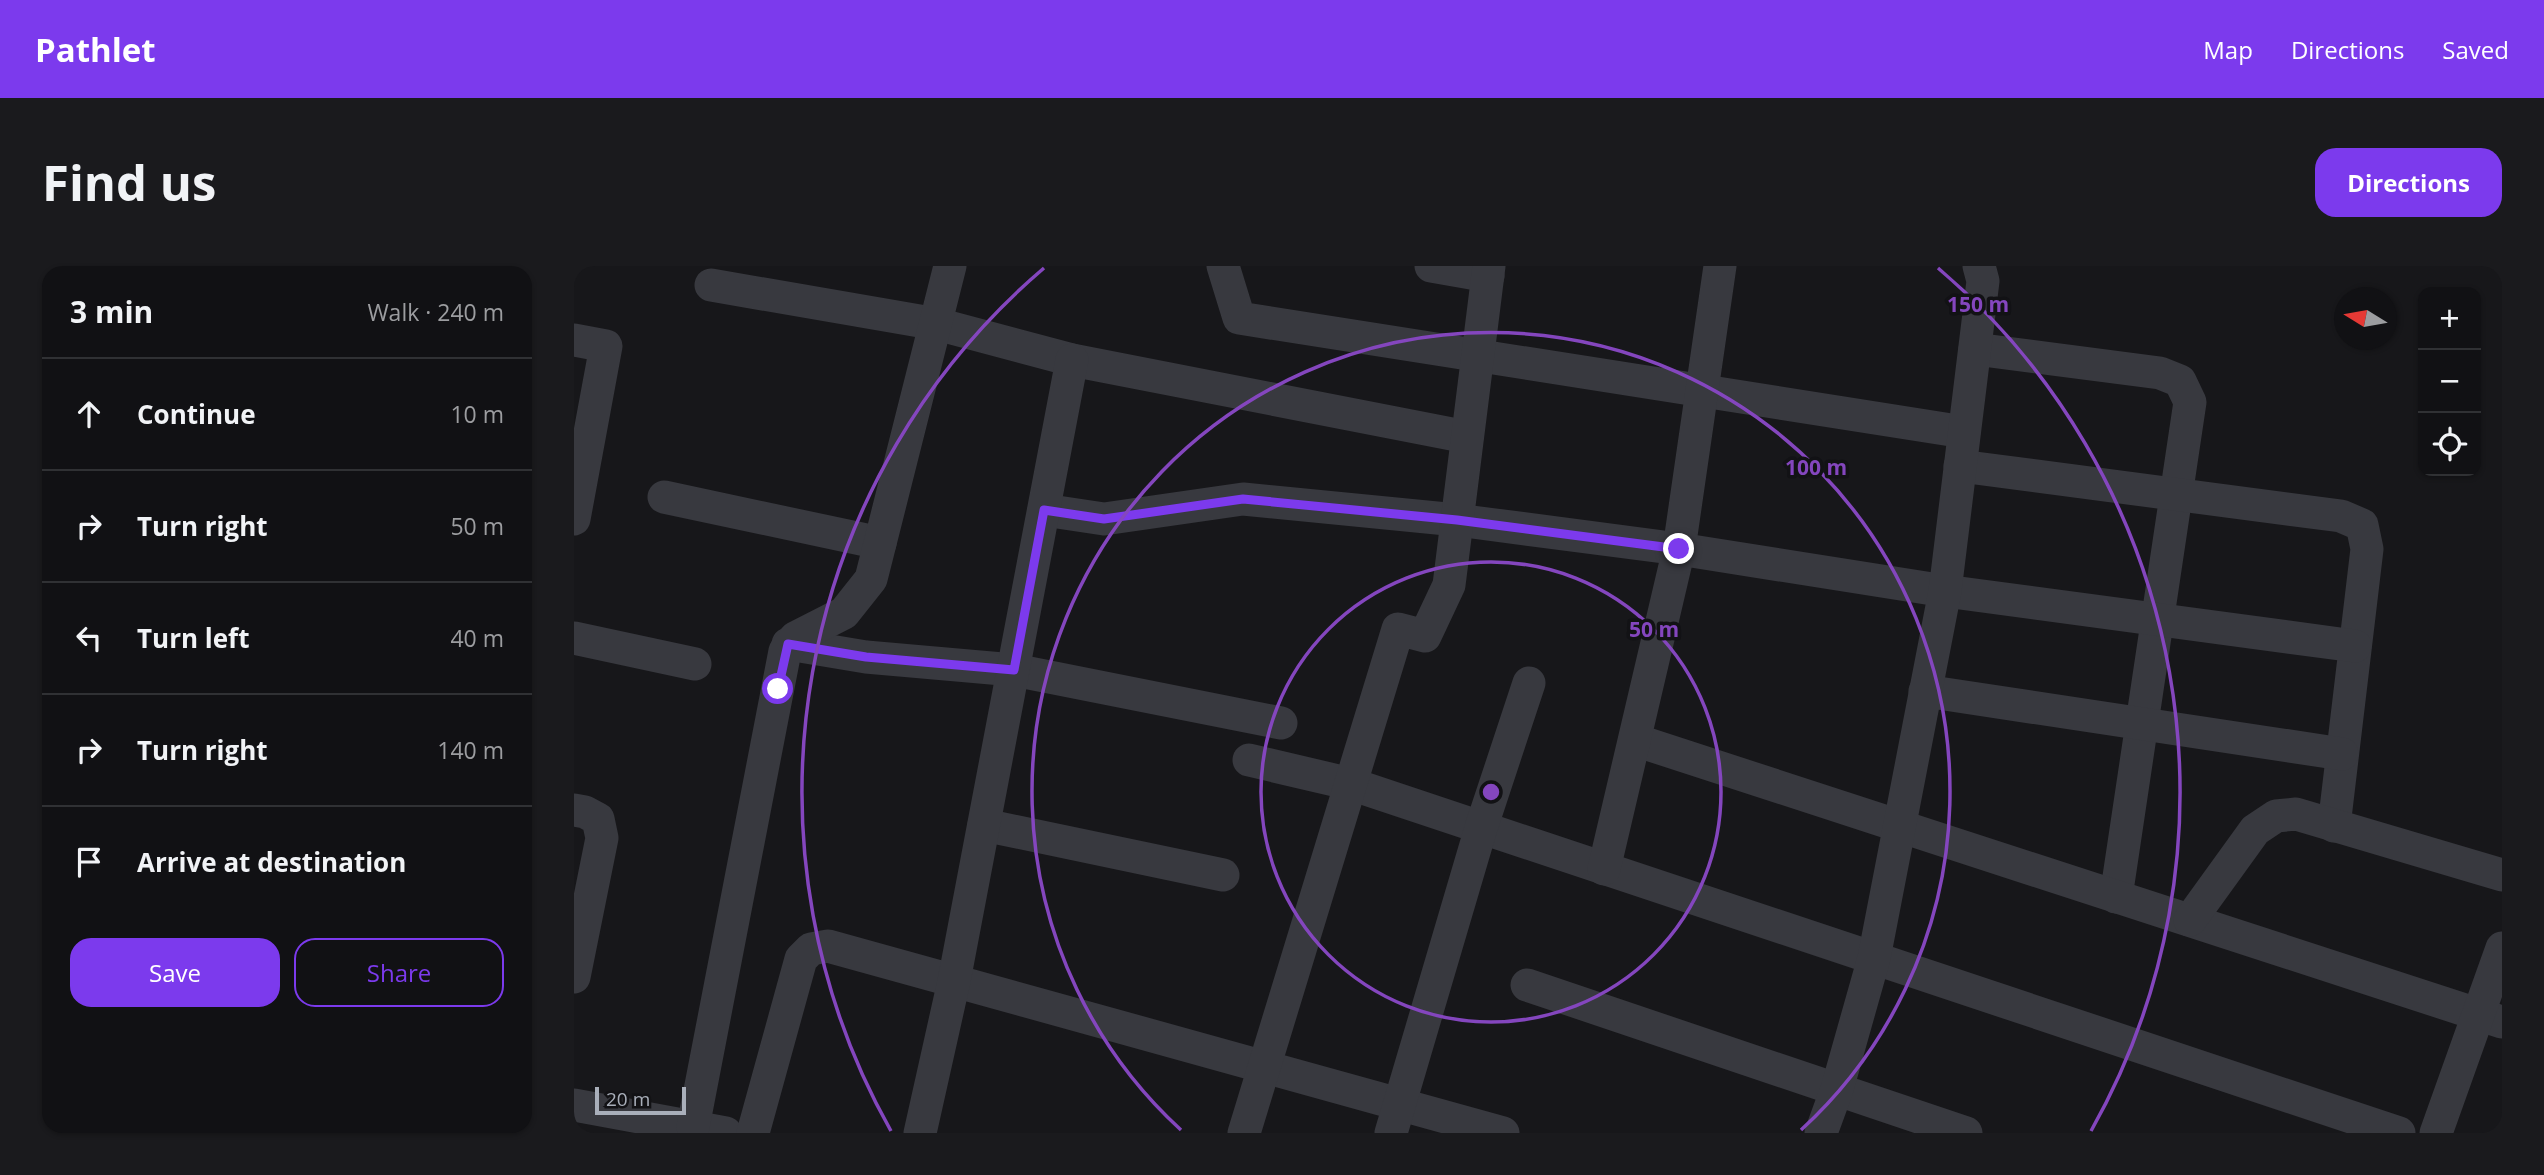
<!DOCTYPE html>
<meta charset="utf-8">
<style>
body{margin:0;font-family:"Open Sans",sans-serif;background:#1a1a1d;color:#f1f3f6}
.controls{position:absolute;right:21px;top:21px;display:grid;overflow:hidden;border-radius:14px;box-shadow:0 2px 5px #0004}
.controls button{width:63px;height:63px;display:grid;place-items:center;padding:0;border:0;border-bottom:2px solid #303134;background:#111114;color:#f1f3f6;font:35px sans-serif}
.compass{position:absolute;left:1760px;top:21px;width:63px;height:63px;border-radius:50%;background:#111114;box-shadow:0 2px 5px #0004;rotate:281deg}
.scale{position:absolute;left:21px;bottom:18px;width:91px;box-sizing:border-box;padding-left:7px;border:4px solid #a9afba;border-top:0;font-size:19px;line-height:24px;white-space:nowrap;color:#a9afba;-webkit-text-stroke:5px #121215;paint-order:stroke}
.stop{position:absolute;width:21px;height:21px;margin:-16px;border:5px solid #7c3aed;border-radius:50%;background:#fff}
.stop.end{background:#7c3aed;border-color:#fff;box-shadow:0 2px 7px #0008}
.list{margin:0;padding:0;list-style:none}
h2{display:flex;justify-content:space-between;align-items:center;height:91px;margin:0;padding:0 28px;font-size:30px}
h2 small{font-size:23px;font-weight:400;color:#9c9da0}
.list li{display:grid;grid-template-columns:46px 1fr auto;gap:21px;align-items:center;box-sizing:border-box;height:112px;padding:0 28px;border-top:2px solid #303134}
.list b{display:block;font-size:26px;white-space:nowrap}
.list em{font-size:23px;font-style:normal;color:#9c9da0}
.actions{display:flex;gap:14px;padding:21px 28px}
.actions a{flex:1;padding:16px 0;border:2px solid #7c3aed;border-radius:21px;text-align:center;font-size:24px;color:#7c3aed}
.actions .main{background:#7c3aed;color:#fff}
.icon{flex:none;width:38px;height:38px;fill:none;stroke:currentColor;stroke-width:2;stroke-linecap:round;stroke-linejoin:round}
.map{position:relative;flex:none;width:1928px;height:867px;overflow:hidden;border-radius:21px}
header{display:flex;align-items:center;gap:42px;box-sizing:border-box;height:98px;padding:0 35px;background:#7c3aed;color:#fff}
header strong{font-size:33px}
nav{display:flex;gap:38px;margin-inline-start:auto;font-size:24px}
.intro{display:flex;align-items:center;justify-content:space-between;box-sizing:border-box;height:168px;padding:0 42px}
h1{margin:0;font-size:49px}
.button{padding:18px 32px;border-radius:21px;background:#7c3aed;color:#fff;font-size:24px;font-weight:700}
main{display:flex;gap:42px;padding:0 42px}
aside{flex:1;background:#111114;border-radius:21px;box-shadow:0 2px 5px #0004}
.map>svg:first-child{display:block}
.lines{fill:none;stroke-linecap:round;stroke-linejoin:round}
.minor{stroke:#38393f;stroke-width:33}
.route{stroke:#7c3aed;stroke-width:9}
.ring{fill:none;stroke:#8446be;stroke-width:3.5}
.centre{fill:#8446be;stroke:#121215;stroke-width:3.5}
.ring-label{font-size:21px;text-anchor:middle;font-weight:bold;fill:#8446be;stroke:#121215;stroke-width:7;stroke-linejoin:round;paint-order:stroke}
</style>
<header>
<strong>Pathlet</strong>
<nav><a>Map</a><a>Directions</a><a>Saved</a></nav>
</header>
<div class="intro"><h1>Find us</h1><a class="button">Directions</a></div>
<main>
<aside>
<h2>3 min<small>Walk · 240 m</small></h2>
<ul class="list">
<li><svg class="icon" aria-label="ahead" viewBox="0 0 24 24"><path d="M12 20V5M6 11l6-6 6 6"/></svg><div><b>Continue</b></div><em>10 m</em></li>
<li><svg class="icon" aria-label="right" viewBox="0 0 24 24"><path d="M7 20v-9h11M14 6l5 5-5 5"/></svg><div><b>Turn right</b></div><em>50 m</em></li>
<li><svg class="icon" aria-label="left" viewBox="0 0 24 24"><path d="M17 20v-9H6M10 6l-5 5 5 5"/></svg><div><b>Turn left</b></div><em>40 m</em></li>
<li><svg class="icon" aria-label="right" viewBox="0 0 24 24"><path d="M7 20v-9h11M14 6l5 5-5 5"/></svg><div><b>Turn right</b></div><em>140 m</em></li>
<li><svg class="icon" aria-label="arrive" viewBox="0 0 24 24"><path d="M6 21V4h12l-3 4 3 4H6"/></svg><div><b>Arrive at destination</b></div></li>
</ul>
<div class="actions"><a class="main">Save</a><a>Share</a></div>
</aside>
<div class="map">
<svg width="1928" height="867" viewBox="0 0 1928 867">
<rect width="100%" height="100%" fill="#17171a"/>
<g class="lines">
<g class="minor">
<polyline points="649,0 665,52 1390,166"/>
<polyline points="857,0 914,10"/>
<polyline points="137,19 363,58 498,94 893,171"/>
<polyline points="0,74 32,80 0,253"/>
<polyline points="1401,83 1586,107 1606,115 1616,136 1542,631"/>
<polyline points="1386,200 1767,250 1788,259 1793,283 1760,560"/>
<polyline points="90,231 306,277"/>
<polyline points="470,244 530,253 669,233 883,254 1105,283 1371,325 1781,380"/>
<polyline points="0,372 121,398"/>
<polyline points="214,378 292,391 440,404 707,457"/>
<polyline points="1351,425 1768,488"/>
<polyline points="1061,474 1928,756"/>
<polyline points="675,494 777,518 1825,867"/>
<polyline points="0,544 11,546 24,553 28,572 0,711"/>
<polyline points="410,559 649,609"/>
<polyline points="1030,603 1105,283 1146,0"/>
<polyline points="1616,654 1681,564 1702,550 1722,548 1928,609"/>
<polyline points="953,719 1392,867"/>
<polyline points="0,839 152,867"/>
<polyline points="119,861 211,385 221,372 270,347 297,313 376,0"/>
<polyline points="179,867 227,693 237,683 254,680 929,867"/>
<polyline points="346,867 380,715 498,94"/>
<polyline points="670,867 824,363 851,370 875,319 915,0"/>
<polyline points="817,867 907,562 955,417"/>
<polyline points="1247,867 1263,823 1300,692 1371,325 1409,15 1405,0"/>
<polyline points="1862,867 1928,682"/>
</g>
</g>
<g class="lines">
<polyline class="route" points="204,423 214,378 292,391 440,404 470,244 530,253 669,233 883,254 1105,283"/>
</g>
<g class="ring">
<circle cx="917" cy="526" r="230"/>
<path d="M607 864A459 459 0 1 1 1227 864"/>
<path d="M317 865A689 689 0 0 1 470 2M1364 2A689 689 0 0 1 1517 865"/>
</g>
<circle cx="917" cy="526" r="10" class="centre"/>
<g class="ring-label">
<text x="1404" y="46">150 m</text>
<text x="1242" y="209">100 m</text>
<text x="1080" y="371">50 m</text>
</g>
</svg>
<div class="controls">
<button>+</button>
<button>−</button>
<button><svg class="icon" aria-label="locate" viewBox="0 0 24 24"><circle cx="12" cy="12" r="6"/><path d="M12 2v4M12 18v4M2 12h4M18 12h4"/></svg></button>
</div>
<svg class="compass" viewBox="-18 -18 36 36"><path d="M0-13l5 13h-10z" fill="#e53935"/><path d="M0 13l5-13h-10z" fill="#9c9da0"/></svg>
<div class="scale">20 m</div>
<div class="stop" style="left:204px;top:423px"></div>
<div class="stop end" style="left:1105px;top:283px"></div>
</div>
</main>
